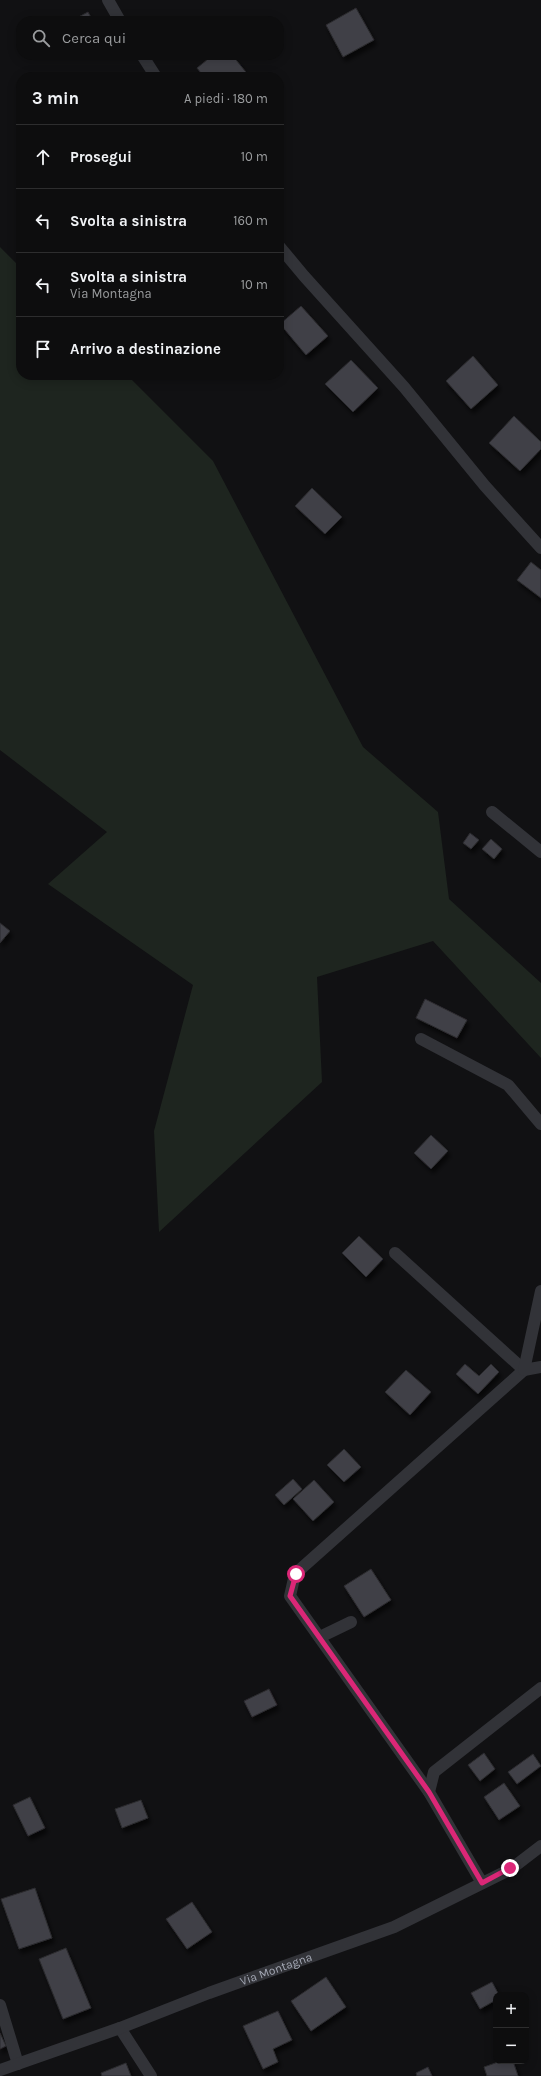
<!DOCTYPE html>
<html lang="it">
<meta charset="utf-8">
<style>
body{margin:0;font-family:Karla,sans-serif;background:#1b1b1c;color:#f1f3f6}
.controls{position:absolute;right:12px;bottom:12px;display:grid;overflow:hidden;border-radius:8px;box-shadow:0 2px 10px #0003}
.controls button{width:36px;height:36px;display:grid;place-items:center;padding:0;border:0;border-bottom:1px solid #2d2d2e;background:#0d0d0e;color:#f1f3f6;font:20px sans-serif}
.stop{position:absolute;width:12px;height:12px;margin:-9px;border:3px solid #db2777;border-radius:50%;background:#fff}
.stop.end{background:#db2777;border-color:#fff;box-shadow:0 1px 4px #0008}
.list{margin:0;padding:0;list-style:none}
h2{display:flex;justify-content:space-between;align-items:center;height:52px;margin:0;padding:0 16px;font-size:17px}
h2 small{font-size:13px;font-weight:400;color:#9a9c9e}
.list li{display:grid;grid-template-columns:26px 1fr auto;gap:12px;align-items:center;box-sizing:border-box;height:64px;padding:0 16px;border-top:1px solid #2d2d2e}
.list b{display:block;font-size:15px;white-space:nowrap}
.list p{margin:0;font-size:13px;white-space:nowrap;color:#9a9c9e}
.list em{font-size:13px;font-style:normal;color:#9a9c9e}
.icon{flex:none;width:22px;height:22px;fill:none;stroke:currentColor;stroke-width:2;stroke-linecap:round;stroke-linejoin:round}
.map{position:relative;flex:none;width:541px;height:2076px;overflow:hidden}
.search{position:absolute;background:#0d0d0e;box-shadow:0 2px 10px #0003;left:16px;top:16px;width:268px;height:44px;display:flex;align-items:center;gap:10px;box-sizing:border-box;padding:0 14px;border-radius:16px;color:#9a9c9e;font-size:15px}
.panel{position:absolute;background:#0d0d0e;box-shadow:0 2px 10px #0003;left:16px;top:72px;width:268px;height:308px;border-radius:16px}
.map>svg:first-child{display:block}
.green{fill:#1e251f}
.building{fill:#404146;stroke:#2c2b2f;filter:url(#shadow)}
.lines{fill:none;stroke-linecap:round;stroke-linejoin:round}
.street{stroke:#323338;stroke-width:12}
.route{stroke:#db2777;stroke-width:5}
.labels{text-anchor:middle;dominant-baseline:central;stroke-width:4;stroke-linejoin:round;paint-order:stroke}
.street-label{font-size:12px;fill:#a3a7b3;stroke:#0c0c0e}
</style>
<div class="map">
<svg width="541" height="2076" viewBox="0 0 541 2076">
<defs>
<filter id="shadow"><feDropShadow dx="2.5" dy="4.5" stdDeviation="2" flood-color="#0009"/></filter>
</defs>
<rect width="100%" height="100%" fill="#111113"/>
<polygon class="green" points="0,247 21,268 21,375 127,375 213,461 363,747 438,812 449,899 541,983 541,1058 433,941 317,977 322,1082 159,1232 154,1131 193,985 48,884 107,832 0,750"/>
<g class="building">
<polygon points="356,8 374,40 343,57 326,25"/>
<polygon points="88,12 93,21 71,21"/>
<polygon points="213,55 232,55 250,77 204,77 197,68"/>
<polygon points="301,306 328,336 306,355 280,324"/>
<polygon points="473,356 498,385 471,409 446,381"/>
<polygon points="351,360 378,388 353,412 325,384"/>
<polygon points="514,416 541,442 541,449 520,471 489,443"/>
<polygon points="312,488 342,517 325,534 295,506"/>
<polygon points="531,562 541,570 541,598 517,580"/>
<polygon points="470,833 479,840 471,849 463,843"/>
<polygon points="491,839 502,849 494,859 482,849"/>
<polygon points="0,923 10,931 0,943"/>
<polygon points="425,999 467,1020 457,1038 416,1018"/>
<polygon points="431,1135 448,1151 431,1169 414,1153"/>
<polygon points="359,1236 383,1259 366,1277 342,1253"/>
<polygon points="465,1364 479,1376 491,1364 499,1372 478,1394 456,1374"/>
<polygon points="406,1370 431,1392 410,1415 385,1392"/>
<polygon points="344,1449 361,1467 344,1482 327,1465"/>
<polygon points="293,1479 302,1489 284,1505 275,1495"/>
<polygon points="314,1480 334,1502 313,1521 293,1499"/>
<polygon points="371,1569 391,1600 364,1617 344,1586"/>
<polygon points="269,1689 277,1705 252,1717 244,1701"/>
<polygon points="484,1753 495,1769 480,1781 468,1765"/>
<polygon points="533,1754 541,1766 517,1784 508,1772"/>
<polygon points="504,1783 520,1806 499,1820 484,1797"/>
<polygon points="30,1797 45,1828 28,1836 13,1805"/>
<polygon points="141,1800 148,1818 122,1828 115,1809"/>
<polygon points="35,1888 52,1938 19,1949 1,1899"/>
<polygon points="192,1902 212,1932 187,1949 166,1919"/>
<polygon points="66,1948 91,2008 63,2019 39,1959"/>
<polygon points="326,1977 346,2007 311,2031 291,2001"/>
<polygon points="492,1982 499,1995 496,1995 496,2000 480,2009 471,1993"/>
<polygon points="278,2011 292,2040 273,2049 278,2062 263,2069 243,2026"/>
<polygon points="0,2033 6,2046 0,2049"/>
<polygon points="501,2061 513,2061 518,2076 487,2076 484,2067"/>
<polygon points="126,2063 131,2076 102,2076 101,2073"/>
<polygon points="428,2067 432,2076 417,2076 416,2073"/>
</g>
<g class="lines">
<g class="street">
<polyline points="108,0 120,21"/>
<polyline points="142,55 156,77"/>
<polyline points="279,246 304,276 404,387 485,486 541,548"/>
<polyline points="492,812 541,852"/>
<polyline points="421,1039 508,1085 541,1124"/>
<polyline points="395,1253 524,1370 295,1574 290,1596 429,1792"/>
<polyline points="541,1291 524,1370 541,1367"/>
<polyline points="320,1637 351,1622"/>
<polyline points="482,1883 429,1792 434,1772 541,1688"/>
<polyline points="0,2005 18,2064"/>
<polyline points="120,2028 151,2076"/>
<path id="s1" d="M0,2070l120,-42 89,-35 185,-66 117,-58 30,-23"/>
</g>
</g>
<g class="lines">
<polyline class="route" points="296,1574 290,1596 429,1792 482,1883 510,1868"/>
</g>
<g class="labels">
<g class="street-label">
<text stroke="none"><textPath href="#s1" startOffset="294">Via Montagna</textPath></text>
</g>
</g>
</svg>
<div class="controls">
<button>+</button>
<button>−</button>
</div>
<div class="stop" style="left:296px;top:1574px"></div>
<div class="stop end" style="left:510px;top:1868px"></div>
<div class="search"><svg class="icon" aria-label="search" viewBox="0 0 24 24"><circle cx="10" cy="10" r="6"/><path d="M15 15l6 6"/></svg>Cerca qui</div>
<section class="panel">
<h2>3 min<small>A piedi · 180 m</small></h2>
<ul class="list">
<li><svg class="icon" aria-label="ahead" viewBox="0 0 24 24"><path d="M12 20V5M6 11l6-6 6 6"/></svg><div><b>Prosegui</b></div><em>10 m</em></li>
<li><svg class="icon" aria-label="left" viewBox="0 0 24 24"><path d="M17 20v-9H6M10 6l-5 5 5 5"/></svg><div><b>Svolta a sinistra</b></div><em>160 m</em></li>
<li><svg class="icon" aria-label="left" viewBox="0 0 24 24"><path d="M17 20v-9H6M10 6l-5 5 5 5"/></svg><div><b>Svolta a sinistra</b><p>Via Montagna</p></div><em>10 m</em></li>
<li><svg class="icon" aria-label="arrive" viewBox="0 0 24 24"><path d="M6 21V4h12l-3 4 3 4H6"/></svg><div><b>Arrivo a destinazione</b></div></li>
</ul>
</section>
</div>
